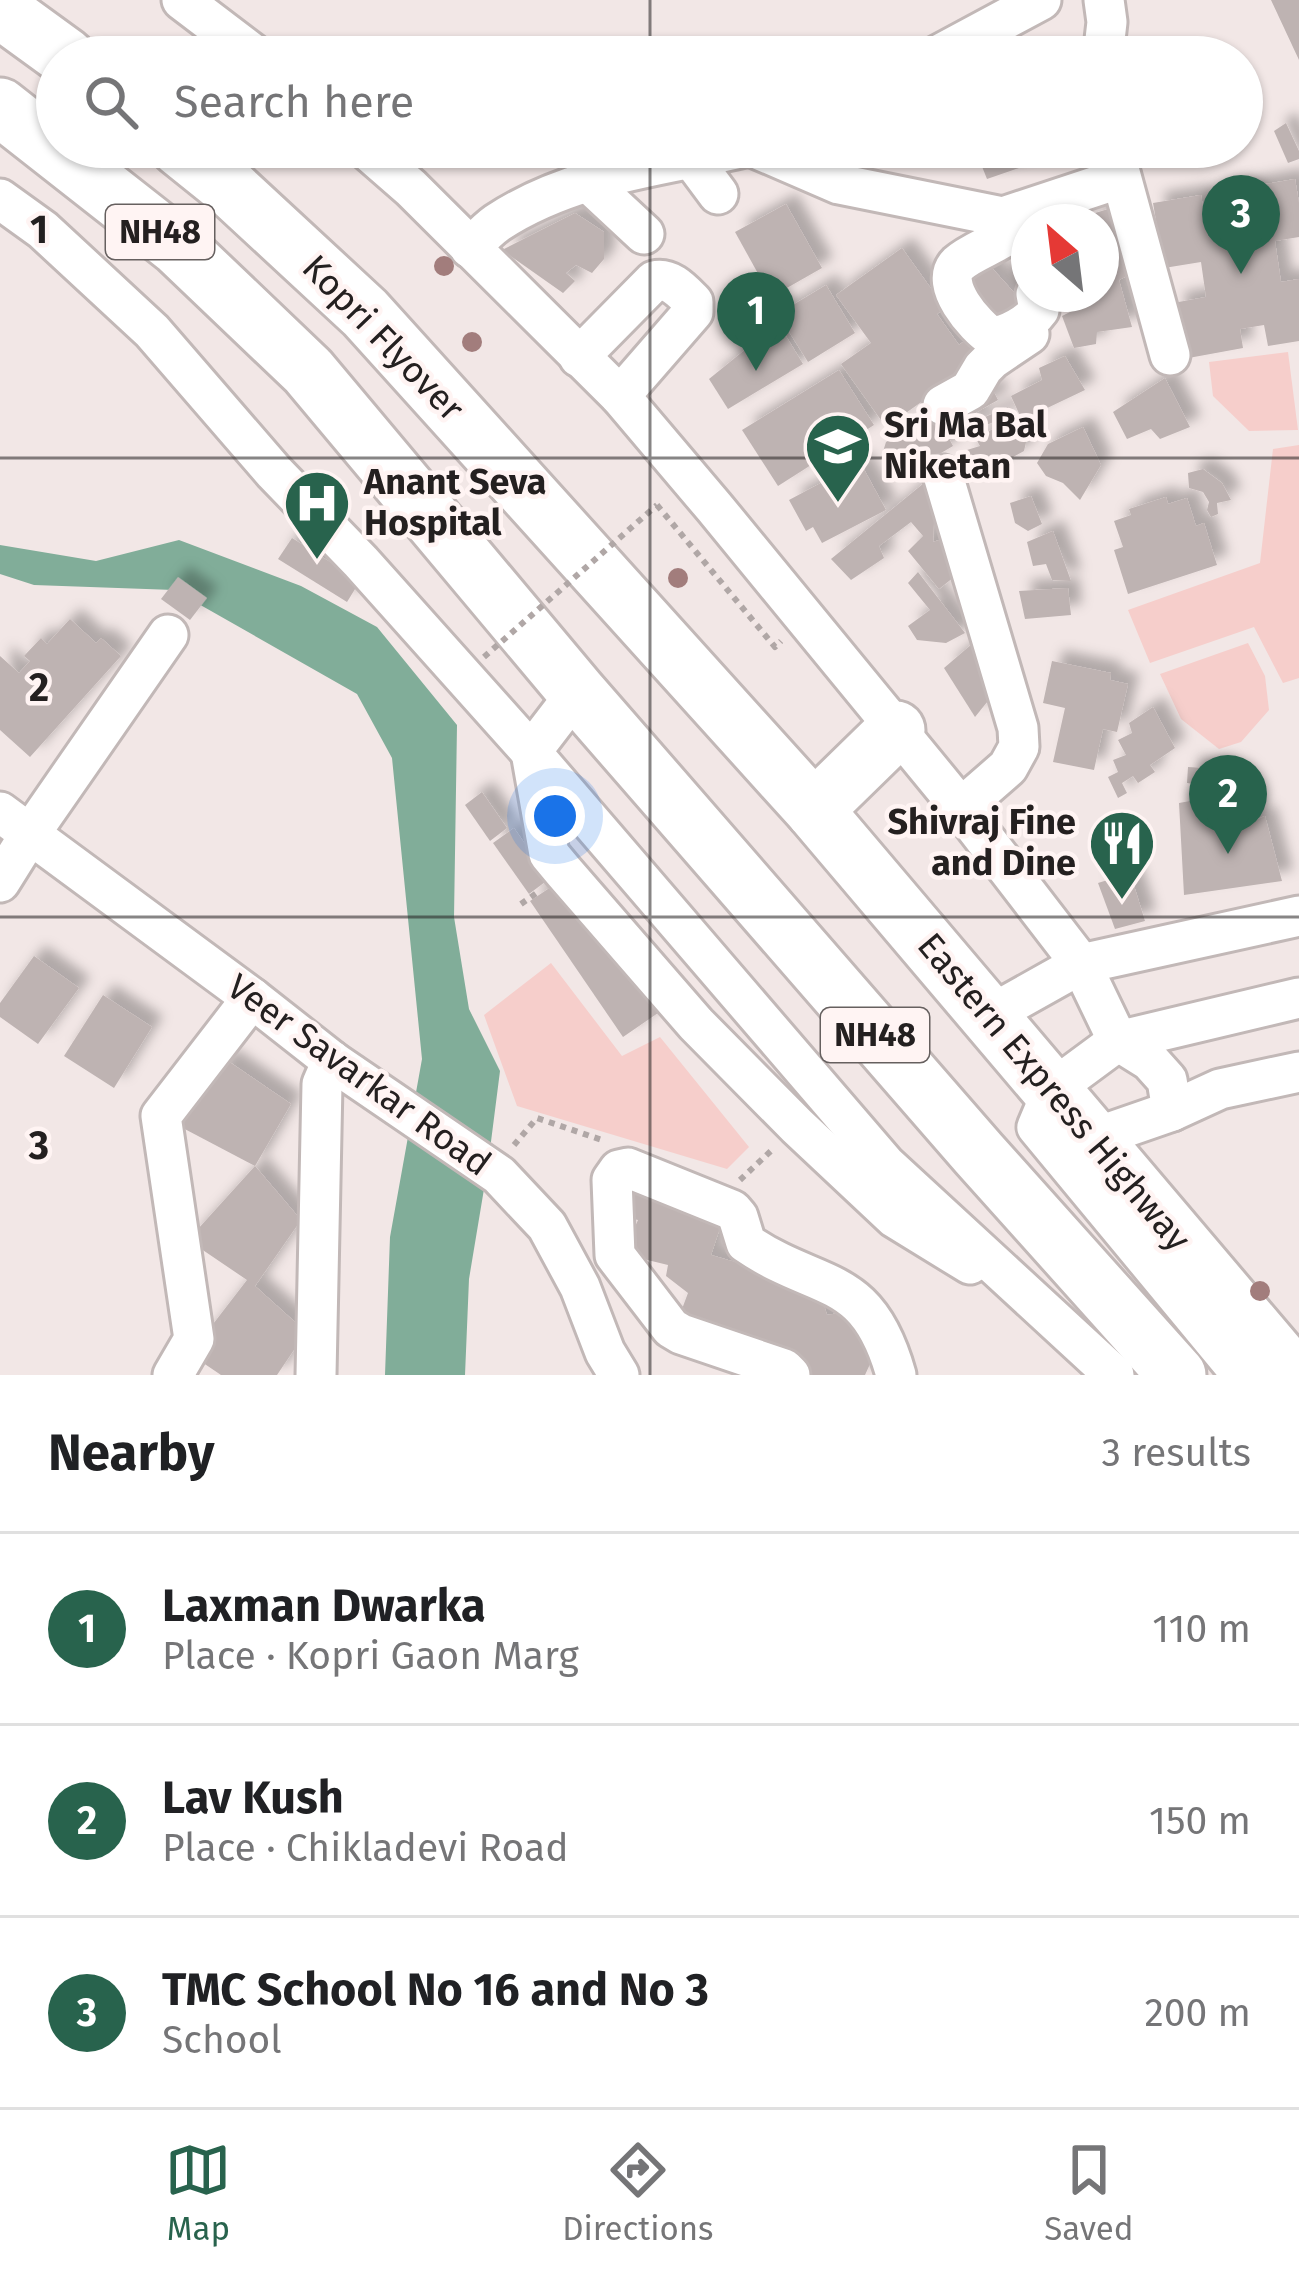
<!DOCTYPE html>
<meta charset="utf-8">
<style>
body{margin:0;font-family:"Fira Sans",sans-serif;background:#f2f2f2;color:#202124}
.compass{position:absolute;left:1011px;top:204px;width:108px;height:108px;border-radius:50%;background:#fff;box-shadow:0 3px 9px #0004;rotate:332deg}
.you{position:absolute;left:555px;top:816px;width:42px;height:42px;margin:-30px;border:9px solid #fff;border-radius:50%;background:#1a73e8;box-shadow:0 0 0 18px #1a73e833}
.badge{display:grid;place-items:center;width:78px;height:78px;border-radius:50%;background:#28634d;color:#fff;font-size:39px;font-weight:700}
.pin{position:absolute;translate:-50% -99px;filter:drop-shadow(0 3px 6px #0008)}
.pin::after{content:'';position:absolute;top:63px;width:42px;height:36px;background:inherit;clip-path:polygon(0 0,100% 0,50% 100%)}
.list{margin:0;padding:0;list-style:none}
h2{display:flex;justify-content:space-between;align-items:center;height:156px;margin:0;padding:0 48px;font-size:51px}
h2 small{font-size:39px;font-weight:400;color:#757577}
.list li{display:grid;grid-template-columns:78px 1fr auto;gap:36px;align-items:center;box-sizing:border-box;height:192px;padding:0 48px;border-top:3px solid #e0e0e0}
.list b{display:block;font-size:45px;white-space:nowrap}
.list p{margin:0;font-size:39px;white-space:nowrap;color:#757577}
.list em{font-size:39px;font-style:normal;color:#757577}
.icon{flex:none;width:66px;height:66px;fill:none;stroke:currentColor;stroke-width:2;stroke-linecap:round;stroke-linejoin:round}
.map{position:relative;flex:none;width:1299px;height:1375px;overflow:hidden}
.search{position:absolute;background:#fff;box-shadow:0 3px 9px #0004;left:36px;right:36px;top:36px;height:132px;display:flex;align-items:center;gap:30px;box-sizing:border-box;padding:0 42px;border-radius:66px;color:#757577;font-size:45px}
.sheet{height:732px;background:#fff}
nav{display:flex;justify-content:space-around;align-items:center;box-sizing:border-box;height:168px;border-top:3px solid #e0e0e0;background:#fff;font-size:33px;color:#757577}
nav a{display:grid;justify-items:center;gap:6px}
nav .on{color:#28634d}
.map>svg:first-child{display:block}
.green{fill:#f6cecb}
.water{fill:#81ad99}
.building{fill:#beb3b2;filter:url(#shadow)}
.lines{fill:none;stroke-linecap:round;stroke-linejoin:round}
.minor-casing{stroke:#c2b8b7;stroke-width:45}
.highway-casing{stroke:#c2b8b7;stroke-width:63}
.path{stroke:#b0a7a6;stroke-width:6;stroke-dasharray:6 6;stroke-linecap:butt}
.minor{stroke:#fff;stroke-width:39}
.highway{stroke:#fff;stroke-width:57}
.path-bridge{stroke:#b0a7a6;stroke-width:6;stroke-dasharray:6 6;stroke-linecap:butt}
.tree{fill:#a27d7c}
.grid{fill:none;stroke:#242020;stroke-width:3;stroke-opacity:0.55}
.labels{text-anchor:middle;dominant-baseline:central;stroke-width:9;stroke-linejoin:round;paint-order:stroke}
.shield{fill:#fff4f3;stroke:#66605f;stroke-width:3}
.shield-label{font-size:33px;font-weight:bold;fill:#242020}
.street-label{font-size:36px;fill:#242020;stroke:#fff4f3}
.poi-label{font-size:36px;font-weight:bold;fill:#242020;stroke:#fff4f3;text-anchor:start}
.grid-label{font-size:39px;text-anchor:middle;font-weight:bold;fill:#242020;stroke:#fff4f3;stroke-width:9;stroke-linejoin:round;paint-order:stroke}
</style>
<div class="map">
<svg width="1299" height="1375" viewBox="0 0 1299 1375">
<defs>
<filter id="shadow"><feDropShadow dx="11" dy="-11" stdDeviation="6" flood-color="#0004"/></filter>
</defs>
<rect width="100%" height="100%" fill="#f2e7e6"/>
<g class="green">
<polygon points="1288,352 1298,430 1249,431 1213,396 1209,362"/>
<polygon points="1299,445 1299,678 1283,683 1254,627 1150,663 1128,610 1260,563 1273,449"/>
<polygon points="1248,643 1265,676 1269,710 1241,742 1219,749 1181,719 1160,674"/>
<polygon points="551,963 622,1056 660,1037 749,1147 727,1169 517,1106 484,1015"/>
</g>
<polygon class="water" points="179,540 301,586 377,627 457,725 454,917 469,1009 500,1071 488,1165 469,1279 465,1375 385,1375 390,1237 422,1059 392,758 357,694 174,590 34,585 0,574 0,545 96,561"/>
<g class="building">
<polygon points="1271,0 1299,0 1299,60"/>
<polygon points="1286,123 1299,151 1299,159 1288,163 1274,131"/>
<polygon points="1018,147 1051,147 1051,157 987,179 981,164"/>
<polygon points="1295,179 1299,203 1299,237 1275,241 1281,282 1299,279 1299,341 1268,346 1264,325 1240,329 1243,348 1183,359 1173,303 1206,297 1201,262 1164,268 1153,203 1201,195 1208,237 1238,232 1231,190"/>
<polygon points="786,204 822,268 771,297 735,232"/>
<polygon points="1108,209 1131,274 1119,280 1132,327 1097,332 1096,344 1074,348 1062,316 1074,310 1072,294 1101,294 1101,222 1070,221"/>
<polygon points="575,213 604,232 604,259 592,273 576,265 566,273 575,281 563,293 502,250"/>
<polygon points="902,248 945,308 937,314 959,345 967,339 982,359 886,427 841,364 871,343 836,295"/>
<polygon points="982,257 1029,309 994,322 968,285"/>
<polygon points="826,285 855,333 808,362 778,314"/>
<polygon points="781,328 803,364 728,409 709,379 746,349"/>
<polygon points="1065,356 1085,390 1022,420 1011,396 1042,380 1039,368"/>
<polygon points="839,370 874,425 778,486 742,430"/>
<polygon points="1165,378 1190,427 1160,439 1151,429 1127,439 1113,412"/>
<polygon points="992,388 998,400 973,414 976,421 1008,407 1013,414 967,433 956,410"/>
<polygon points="936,414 953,446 898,478 881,458 886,442"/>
<polygon points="996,427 1005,435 1029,429 1024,451 978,476 967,450 980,446 976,439"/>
<polygon points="1083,427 1101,465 1080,500 1063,483 1046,476 1037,463 1048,444"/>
<polygon points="860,462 886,510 822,543 813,527 806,531 789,500"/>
<polygon points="1203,469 1222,483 1231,500 1217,503 1218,514 1211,517 1207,510 1209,502 1203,492 1189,488 1188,473"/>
<polygon points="929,479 927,500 935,503 933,542 949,537 969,565 939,589 908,551 923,536 911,522 879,546 884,558 851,580 831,559"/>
<polygon points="1031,496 1042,524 1028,531 1015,523 1010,503"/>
<polygon points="1166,497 1168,504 1187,498 1196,526 1204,523 1217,565 1128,594 1114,550 1123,547 1114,521 1131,515 1129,509"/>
<polygon points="1053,531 1071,581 1052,580 1046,564 1033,566 1027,542"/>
<polygon points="292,538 360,581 347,602 278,559"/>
<polygon points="918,572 965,633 946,643 917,640 908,626 930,610 908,583"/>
<polygon points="178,577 207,598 190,620 161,599"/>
<polygon points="1068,588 1071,615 1025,619 1019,591"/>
<polygon points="70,619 96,643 101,638 121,656 30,757 0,730 0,656 19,673 30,661 24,656 41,638 47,644"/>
<polygon points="979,638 996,691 975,717 944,668"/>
<polygon points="1052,661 1111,673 1110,680 1128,684 1117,732 1103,729 1094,770 1053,762 1065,708 1043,703"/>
<polygon points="1153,707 1175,748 1150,765 1155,772 1138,783 1133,776 1122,783 1127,793 1118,798 1108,777 1118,772 1113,760 1126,755 1118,740 1132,733 1129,723"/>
<polygon points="1188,767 1222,769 1238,828 1265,816 1282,881 1184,895 1179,803 1206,798 1208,786 1187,783"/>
<polygon points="482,792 507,828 490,841 465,805"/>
<polygon points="514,828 549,879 529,894 493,843"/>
<polygon points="1130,873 1145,921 1115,929 1098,883"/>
<polygon points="563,879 658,1013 623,1037 530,901"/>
<polygon points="34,956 79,988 38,1044 0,1017 0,1003"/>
<polygon points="103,995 152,1027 114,1088 64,1056"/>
<polygon points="225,1059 291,1104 255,1166 179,1126"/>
<polygon points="255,1166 301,1220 255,1286 306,1332 277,1375 221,1375 190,1354 247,1280 188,1240"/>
<polygon points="626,1176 724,1216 711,1255 818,1286 827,1315 845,1312 875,1353 865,1375 808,1375 676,1325 688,1293 666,1276 668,1265 623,1254 638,1220 625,1217"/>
</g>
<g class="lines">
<defs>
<g id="minor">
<polyline points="182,0 257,57"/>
<polyline points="935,57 1041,0"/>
<polyline points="1103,57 1107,22 1104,0"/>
<polyline points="364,147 411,188 620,396 714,507 961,808 1081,964 1118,1041 1150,1061 1167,1080 1172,1111"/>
<polyline points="753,147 839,184 1003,217 1121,178"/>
<polyline points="1113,147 1170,355"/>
<polyline points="692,159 718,194"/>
<polyline points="587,181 644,234"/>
<polyline points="0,199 43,230 152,331 274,472 361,562 531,752 885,1164 1114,1375"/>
<path d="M1001,239c-13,8 -32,15 -43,25 -20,20 17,62 34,73 16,-2 37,-13 47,-27l-3,-16"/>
<path d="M470,248c8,-8 17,-18 27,-25 74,-49 164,-57 248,-76"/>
<path d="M579,357l75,-76c16,-4 28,10 39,21v10l-73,84"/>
<polyline points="943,405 970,390 983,368 992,359 1029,334"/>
<polyline points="943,475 1018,728 1019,747 1008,767 961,808"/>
<polyline points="577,692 531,752 549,854 564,872 696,1024 797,1126 895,1218 970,1264"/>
<polyline points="0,812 252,998 332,1061 499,1175 547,1226 580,1287 605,1352 619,1375"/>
<polyline points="0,882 30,834 168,635"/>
<polyline points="990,1015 1081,964 1299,916"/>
<polyline points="1094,1138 1172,1111 1220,1089 1299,1072"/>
<polyline points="173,1375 194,1339 161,1116 252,998"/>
<polyline points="316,1375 322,1084 332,1061"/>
<path d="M790,1375l-6,-6 -103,-35 -10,-6 -56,-73 -3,-75 7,-10 9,-2 104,42 6,7 8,26c73,50 121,28 150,132"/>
<polyline points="1242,1375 1037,1127 1053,1089 1118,1041 1299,998"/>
</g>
<g id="highway">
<polyline points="0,9 66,57"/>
<polyline points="0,107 177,246 308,371 577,692 979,1154 1177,1375"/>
<polyline points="179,147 230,188 365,313 814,810 1293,1375"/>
<polyline points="814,810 896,730"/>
</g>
</defs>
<use href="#minor" class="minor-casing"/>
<use href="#highway" class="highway-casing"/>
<g class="path">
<polyline points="657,505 775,647 781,641"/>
<polyline points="521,904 538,892"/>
<polyline points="514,1145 537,1118 605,1141"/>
<polyline points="740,1180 774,1148"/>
</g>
<use href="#minor" class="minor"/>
<use href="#highway" class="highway"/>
<polyline class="path-bridge" points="484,657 657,505"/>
</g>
<g class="tree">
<circle cx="444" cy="266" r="10"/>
<circle cx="472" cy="342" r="10"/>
<circle cx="678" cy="578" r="10"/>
<circle cx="1260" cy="1291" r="10"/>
</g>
<path class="grid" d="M650,0v57M650,147v1228M0,458h1299M0,917h1299"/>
<defs>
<symbol id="school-pin" viewBox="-11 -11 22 30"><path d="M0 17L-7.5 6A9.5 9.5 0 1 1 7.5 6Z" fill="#28634d" stroke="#fff4f3"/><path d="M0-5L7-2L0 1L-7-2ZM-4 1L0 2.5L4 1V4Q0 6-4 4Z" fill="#fff"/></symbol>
<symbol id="hospital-pin" viewBox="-11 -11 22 30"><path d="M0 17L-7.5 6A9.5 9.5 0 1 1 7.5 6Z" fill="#28634d" stroke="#fff4f3"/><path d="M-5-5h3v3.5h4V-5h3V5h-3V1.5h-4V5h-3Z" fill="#fff"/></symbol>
<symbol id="restaurant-pin" viewBox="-11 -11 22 30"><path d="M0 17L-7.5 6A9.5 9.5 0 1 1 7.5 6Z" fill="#28634d" stroke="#fff4f3"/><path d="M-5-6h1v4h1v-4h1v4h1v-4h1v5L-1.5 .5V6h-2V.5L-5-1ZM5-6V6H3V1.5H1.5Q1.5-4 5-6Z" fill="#fff"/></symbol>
</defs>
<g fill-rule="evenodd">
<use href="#school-pin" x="800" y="408" width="76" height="104"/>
<use href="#hospital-pin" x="279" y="465" width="76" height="104"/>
<use href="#restaurant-pin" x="1084" y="805" width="76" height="104"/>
</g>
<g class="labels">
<g class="shield">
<rect x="106" y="205" width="108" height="54" rx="9"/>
<rect x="821" y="1008" width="108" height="54" rx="9"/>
</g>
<g class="shield-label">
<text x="160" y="232">NH48</text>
<text x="875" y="1035">NH48</text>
</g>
<g class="street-label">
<text transform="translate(383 338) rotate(46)">Kopri Flyover</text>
<text transform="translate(359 1075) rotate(36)">Veer Savarkar Road</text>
<text transform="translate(1054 1092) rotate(50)">Eastern Express Highway</text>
</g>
<g class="poi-label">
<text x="884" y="425">Sri Ma Bal<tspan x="884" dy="41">Niketan</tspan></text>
<text x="364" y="482">Anant Seva<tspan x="364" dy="41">Hospital</tspan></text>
<text x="1076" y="822" text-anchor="end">Shivraj Fine<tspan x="1076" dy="41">and Dine</tspan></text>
</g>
</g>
<g class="grid-label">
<text x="39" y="243">1</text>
<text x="39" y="701">2</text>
<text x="39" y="1159">3</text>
</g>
</svg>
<svg class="compass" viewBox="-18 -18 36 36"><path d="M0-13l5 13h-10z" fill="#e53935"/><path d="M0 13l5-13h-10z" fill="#757577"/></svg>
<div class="you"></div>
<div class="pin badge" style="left:756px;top:371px">1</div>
<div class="pin badge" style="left:1228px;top:854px">2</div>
<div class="pin badge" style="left:1241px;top:274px">3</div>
<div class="search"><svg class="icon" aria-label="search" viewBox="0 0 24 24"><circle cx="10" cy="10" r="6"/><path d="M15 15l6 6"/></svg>Search here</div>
</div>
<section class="sheet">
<h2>Nearby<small>3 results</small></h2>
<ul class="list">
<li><span class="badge">1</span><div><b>Laxman Dwarka</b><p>Place · Kopri Gaon Marg</p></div><em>110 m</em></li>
<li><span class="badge">2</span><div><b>Lav Kush</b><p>Place · Chikladevi Road</p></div><em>150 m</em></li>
<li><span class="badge">3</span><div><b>TMC School No 16 and No 3</b><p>School</p></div><em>200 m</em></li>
</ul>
</section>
<nav>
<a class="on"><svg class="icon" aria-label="map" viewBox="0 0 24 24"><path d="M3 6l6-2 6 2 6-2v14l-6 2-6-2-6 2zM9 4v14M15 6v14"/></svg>Map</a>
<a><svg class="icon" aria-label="directions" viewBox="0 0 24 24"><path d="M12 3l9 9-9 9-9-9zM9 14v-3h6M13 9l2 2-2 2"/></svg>Directions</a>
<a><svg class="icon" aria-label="saved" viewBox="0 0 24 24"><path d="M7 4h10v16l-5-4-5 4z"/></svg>Saved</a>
</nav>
